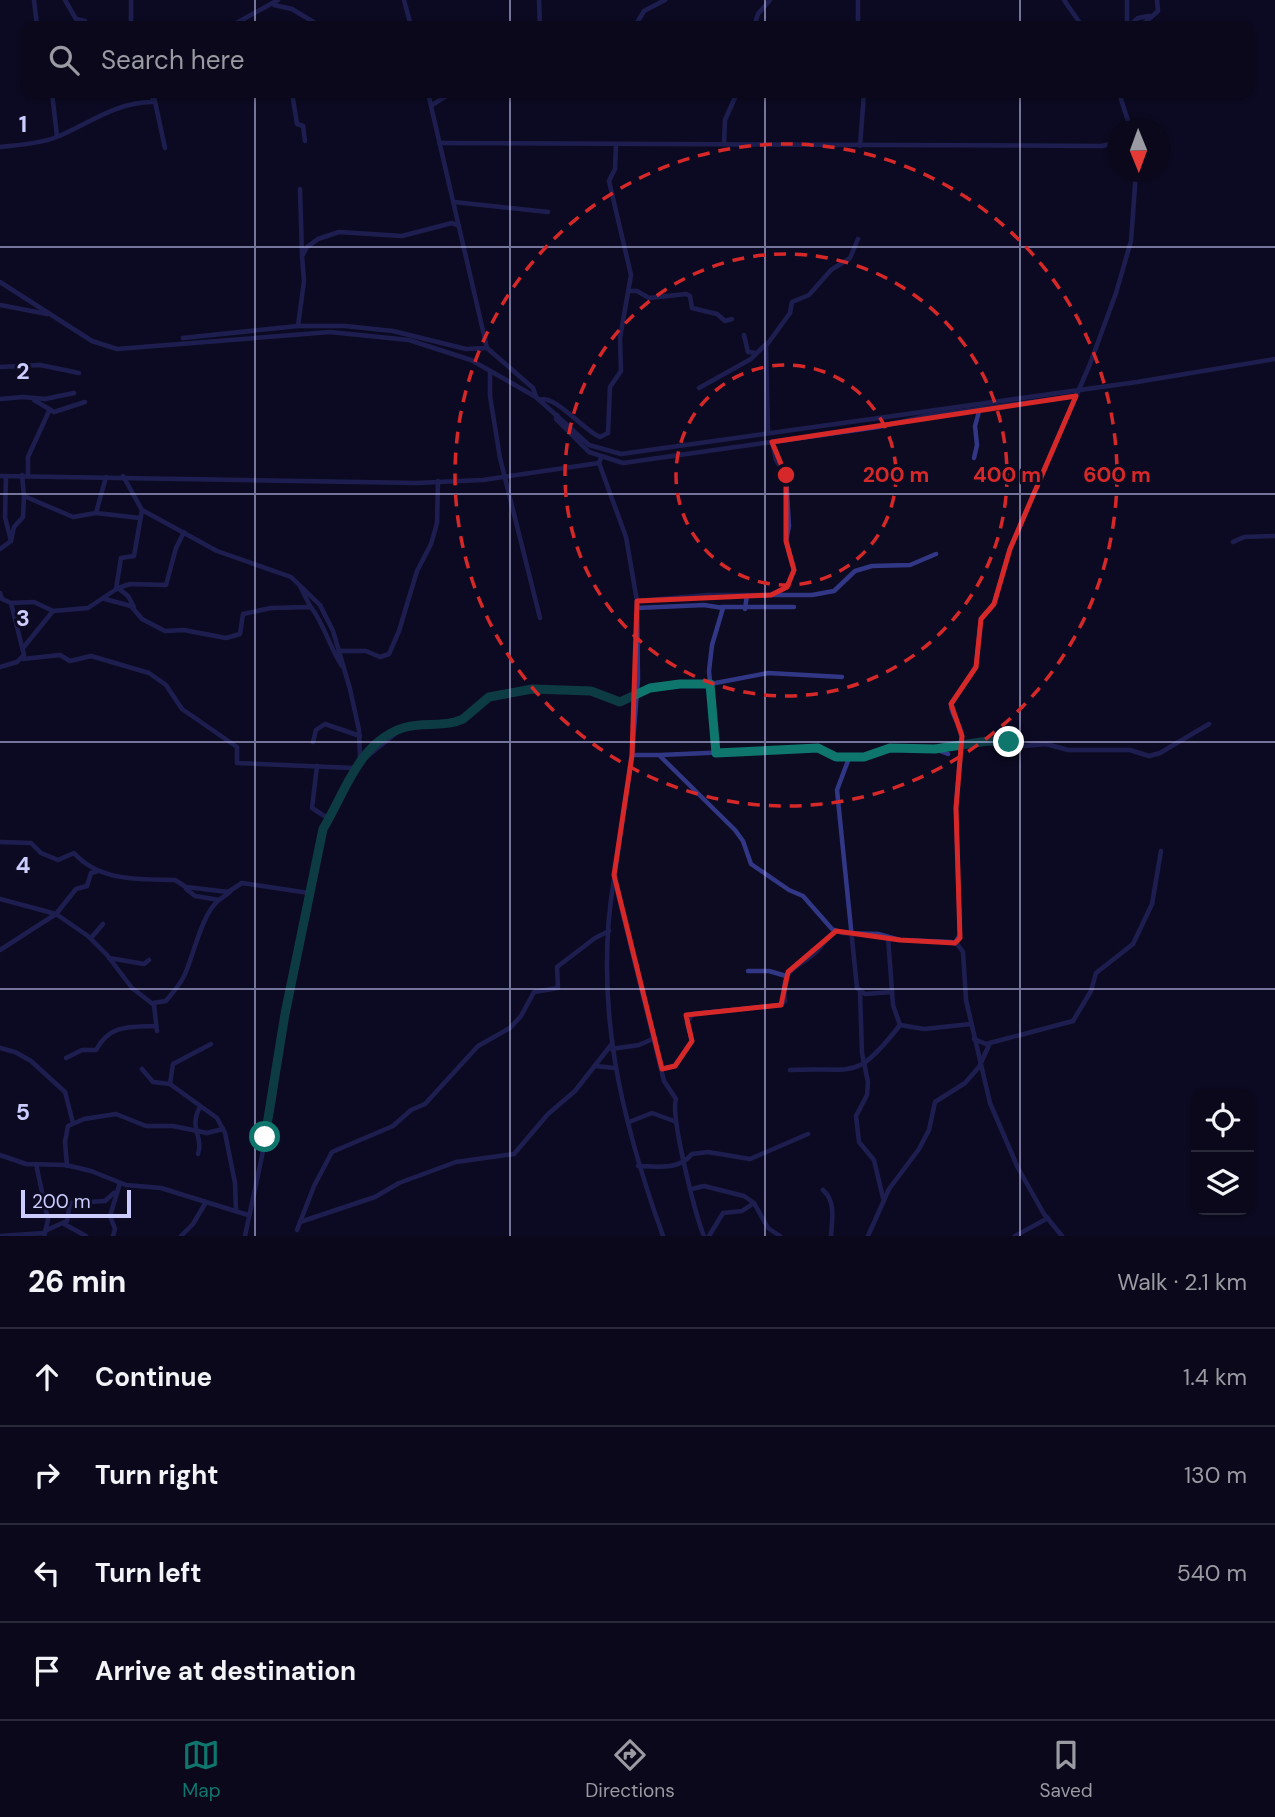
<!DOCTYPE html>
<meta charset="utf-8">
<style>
body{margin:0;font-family:"DM Sans",sans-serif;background:#131123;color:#f1f3f6}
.controls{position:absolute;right:21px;bottom:21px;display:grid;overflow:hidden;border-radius:14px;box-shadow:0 2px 5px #0004}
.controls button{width:63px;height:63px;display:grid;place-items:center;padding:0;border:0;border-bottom:2px solid #2a2939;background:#0a081a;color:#f1f3f6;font:35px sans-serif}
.compass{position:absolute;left:1107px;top:119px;width:63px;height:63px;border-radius:50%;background:#0a081a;box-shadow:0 2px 5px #0004;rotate:179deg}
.scale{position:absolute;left:21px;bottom:18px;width:110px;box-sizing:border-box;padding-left:7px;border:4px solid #ccf;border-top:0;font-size:19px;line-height:24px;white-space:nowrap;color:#ccf;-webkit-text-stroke:5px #0d0b22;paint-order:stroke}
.stop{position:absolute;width:21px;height:21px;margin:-16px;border:5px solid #0f766e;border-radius:50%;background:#fff}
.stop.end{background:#0f766e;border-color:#fff;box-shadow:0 2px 7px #0008}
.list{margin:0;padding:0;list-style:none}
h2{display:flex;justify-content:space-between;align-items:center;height:91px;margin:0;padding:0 28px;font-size:30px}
h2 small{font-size:23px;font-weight:400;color:#999aa2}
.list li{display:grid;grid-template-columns:46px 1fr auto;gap:21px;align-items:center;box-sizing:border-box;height:98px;padding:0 28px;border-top:2px solid #2a2939}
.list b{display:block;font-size:26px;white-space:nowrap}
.list em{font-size:23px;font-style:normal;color:#999aa2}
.icon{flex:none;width:38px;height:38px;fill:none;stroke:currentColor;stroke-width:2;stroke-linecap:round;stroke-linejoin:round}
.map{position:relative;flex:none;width:1275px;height:1236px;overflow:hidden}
.search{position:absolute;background:#0a081a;box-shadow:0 2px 5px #0004;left:21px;right:21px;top:21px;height:77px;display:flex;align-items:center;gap:18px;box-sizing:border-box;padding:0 24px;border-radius:14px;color:#999aa2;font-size:26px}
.sheet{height:483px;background:#0a081a}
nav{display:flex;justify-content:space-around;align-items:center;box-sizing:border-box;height:98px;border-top:2px solid #2a2939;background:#0a081a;font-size:19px;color:#999aa2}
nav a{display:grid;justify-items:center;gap:4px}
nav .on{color:#0f766e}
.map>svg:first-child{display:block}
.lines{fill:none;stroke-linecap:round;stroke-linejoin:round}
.minor{stroke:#313785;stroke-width:4.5}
.route{stroke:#0f766e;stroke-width:9}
.marked{fill:none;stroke:#d62828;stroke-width:5;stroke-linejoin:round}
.grid{fill:none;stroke:#ccf;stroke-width:2;stroke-opacity:0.55}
.ring{fill:none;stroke:#d62828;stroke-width:3.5;stroke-dasharray:12 9}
.grid-label{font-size:23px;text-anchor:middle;font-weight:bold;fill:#ccf;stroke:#0d0b22;stroke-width:6;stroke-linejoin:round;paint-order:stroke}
.centre{fill:#d62828;stroke:#0d0b22;stroke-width:3.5}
.ring-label{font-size:21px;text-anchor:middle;font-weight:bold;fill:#d62828;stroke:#0d0b22;stroke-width:6;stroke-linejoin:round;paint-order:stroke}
</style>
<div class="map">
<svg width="1275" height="1236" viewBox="0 0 1275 1236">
<rect width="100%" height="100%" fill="#0d0b22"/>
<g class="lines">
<g class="minor">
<polyline points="34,0 37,26"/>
<polyline points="65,0 76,19 85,21 87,26"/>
<polyline points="404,0 411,26"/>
<polyline points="539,0 540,26"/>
<polyline points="858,0 858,26"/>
<polyline points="1064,0 1082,26"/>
<polyline points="1127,0 1127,26"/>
<polyline points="274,5 292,9 320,26"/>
<polyline points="131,26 131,0"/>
<polyline points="231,26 278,0"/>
<polyline points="356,26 404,26"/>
<polyline points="635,26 644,11 665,0"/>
<polyline points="754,26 758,14 770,0"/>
<polyline points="1129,26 1138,18 1149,16"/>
<polyline points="1141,26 1158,11 1157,0"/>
<polyline points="52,93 57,136"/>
<polyline points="292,93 297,124 303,126 305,141"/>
<polyline points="428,93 487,348 533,388 536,397"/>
<polyline points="1119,93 1131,130"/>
<polyline points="154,97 165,148"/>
<polyline points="432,105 451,93"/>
<polyline points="439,143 1102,146 1118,142"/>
<polyline points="724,144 725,120 737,93"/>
<polyline points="860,146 864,93"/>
<path d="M0,147c18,-2 38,-3 54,-9 33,-13 61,-36 98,-36l3,-9"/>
<polyline points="300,189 302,255"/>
<polyline points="454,202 548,212"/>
<polyline points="0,282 92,341 117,349 330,332 409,340 471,360 536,397 589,445 621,454 1137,382 1275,359"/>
<polyline points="628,291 637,291 649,298 686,294 690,296 692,308 717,314 725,321 732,319"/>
<polyline points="0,305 47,314"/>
<polyline points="298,326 304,281 302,256 307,247 318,239 339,232 402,236 452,223 459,226"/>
<polyline points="744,335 748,352 756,353"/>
<polyline points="183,338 298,326 345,326 393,331 466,349 487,348"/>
<polyline points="0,367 40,365 79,373"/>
<polyline points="490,372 490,396 500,458 540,618"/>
<polyline points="699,388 751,359 767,343"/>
<polyline points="0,399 23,397 45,399 74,393"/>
<polyline points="34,400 54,412 85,402"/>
<path d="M539,400c16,-6 44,30 61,37l8,-4 2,-46 11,-16 -1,-33 11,-63 -22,-94 6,-12 1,-25"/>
<polyline points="557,415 556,419 589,452 623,463 878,427 926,416 1075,396"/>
<polyline points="768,433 766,346 790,313 792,302 809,295 831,270 850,258 858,239"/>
<polyline points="772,442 776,460 786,476 789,526 786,541 794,570 787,587 774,594"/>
<path d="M601,458l-2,5 27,74 11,64 1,78 -6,76 -18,123 50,203 12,18c-6,17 20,118 28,137"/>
<polyline points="974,458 977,445 975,426 980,408"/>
<polyline points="22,475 24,496 73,517 96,513 140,518"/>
<polyline points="28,475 28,457 49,411"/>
<polyline points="0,476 417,483 483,480 599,463"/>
<polyline points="6,476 5,517 11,541"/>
<polyline points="123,476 142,510 217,551 291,577 320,605 333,631 350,689 359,730 360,760"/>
<polyline points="96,513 106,477"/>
<polyline points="1233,542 1244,537 1275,536"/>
<polyline points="0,549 11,541 14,527 23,517 24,496"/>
<polyline points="300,586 310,606"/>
<polyline points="118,588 128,596 134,607"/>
<polyline points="116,589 121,558 134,556 142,510"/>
<polyline points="0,593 2,599 11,603 24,655 17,662 0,667"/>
<path d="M105,599l26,7 11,13 23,12 19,-1 42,8 14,-4 3,-20 28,-6 40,-1c14,19 19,41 31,59"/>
<polyline points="637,601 708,595 812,595 834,591 855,571 872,566 910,565 936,554"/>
<polyline points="11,603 34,602 53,611"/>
<polyline points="721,607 794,607"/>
<polyline points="637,608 704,605 723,608 712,645 709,671 716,753"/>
<polyline points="745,609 747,595"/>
<polyline points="23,648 53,611 88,608 118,588 130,584 166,585 176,548 184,532"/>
<polyline points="339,651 366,651 380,657 389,654 399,631 417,571 431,544 437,523 438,481"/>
<polyline points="23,659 60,655 70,661 91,656 149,673 166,685 182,709 237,747 237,763 353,768"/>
<polyline points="637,692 676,684 705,685 768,673 842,677"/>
<polyline points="313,742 316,730 325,724 360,736"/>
<polyline points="938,748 1000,741 1024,746 1046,744 1068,750 1130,750 1149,756 1160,753 1209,724"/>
<polyline points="632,755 659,755 735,830 743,841 751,864 789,890 803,896 832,929 842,933 878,934 900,940 951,942 958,945 963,952 966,1000 990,1103 1018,1168 1044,1214 1062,1236"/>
<polyline points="660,755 819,748 840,757 864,757 897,748 935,749 948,754"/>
<polyline points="849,758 837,790 857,988 865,994 892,992"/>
<polyline points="317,766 312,808 329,819"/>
<path d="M0,842l31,1 10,10 17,7 16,-7c26,29 65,26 101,27l11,7 42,5 14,-9 67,10"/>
<path d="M614,879c-21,125 7,240 49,357"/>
<polyline points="186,889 195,896 219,900 230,892"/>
<polyline points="0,899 56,914 88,936 107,955 132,988 154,1005 157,1031"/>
<polyline points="888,937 893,1005 900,1025 924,1029 971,1024"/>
<polyline points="91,938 103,924"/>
<path d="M955,943l5,-8 -4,-127 6,-72c0,-13 -11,-18 -11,-32l25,-37 5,-48 13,-15 16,-55 80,-185 26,-71 15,-52 5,-69"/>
<polyline points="0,950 56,914 76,889 87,886 91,873 98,871"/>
<polyline points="109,958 144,964 149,960"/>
<polyline points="748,971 769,971 786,976"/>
<polyline points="860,992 862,1053 868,1082 867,1095 856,1116 859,1142 874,1160 883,1198"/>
<path d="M153,1003l13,-2c7,-9 15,-17 19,-27 9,-20 17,-61 34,-74"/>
<polyline points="974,1039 986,1044 1073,1021 1091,991 1096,973 1133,944 1152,904 1161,851"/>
<polyline points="0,1048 15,1052 31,1061 65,1092 73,1123"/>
<polyline points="611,1049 639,1045 655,1038"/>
<path d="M66,1058l16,-8h14c14,-26 34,-23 60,-24"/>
<polyline points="595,1066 615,1068"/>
<polyline points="142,1069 153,1082 170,1084 217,1118 225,1133 235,1183 236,1211"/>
<path d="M662,1069l13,-3 17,-25 -5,-19 6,-8 88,-9 4,-4c-4,-34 10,-30 31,-49 7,-7 11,-15 20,-21"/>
<path d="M790,1070c65,-4 64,14 110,-45"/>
<polyline points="170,1084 173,1064 211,1044"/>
<polyline points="629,1122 652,1113 674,1121"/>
<path d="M198,1154c6,-17 -10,-26 2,-47"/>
<polyline points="0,1155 26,1164 66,1165 91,1171 126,1185 161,1188 248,1215"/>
<polyline points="36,1164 48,1220 44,1236"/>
<polyline points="67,1166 65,1142 68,1126 84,1119 116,1114 146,1126 173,1126 207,1133 223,1129"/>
<path d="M638,1166c20,1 41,4 54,-12l16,-2 42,7 58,-25"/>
<polyline points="692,1189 704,1186 744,1196 754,1203 768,1228 780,1236"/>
<path d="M823,1190c13,11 9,30 8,46"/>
<polyline points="300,1222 375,1197 399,1183 456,1162 514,1154 548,1114 575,1091 611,1045"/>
<polyline points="64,1224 86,1236"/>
<polyline points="47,1230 67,1221 70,1203 105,1201 114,1193"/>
<polyline points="297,1230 314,1186 332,1152 393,1126 411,1110 425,1104 478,1046 510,1028 521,1016 534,992 558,988 557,967 595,938 609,931"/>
<polyline points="0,1236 45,1233"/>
<polyline points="113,1236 115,1229 110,1216 120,1183"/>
<polyline points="181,1236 193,1224 206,1202"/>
<polyline points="245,1236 273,1104 285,1014 315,860 323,829 337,806 353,768 401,729 463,719 489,697 543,688 591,691 620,702 637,693"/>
<polyline points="709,1236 723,1213 742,1211 754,1203"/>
<polyline points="868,1236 889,1189 919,1149 929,1130 935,1102 965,1083 979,1067 990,1043"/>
<polyline points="1015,1236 1048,1218"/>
</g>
</g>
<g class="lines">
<path class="route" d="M265,1137l20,-123 38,-185c22,-36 36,-89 83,-102 16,-4 33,-1 49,-5l8,-3 26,-22 43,-8 59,2 29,11 30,-14 30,-4h30l6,69 102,-5 18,9h28l26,-9 45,1 53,-8 21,1"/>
</g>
<path d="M0 0H1275V1236H0ZM1076,396l-66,153 -16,55 -13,15 -5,48 -25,37 11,32 -6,72 4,130 -5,5 -55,-3 -64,-9 -48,41 -7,33 -95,10 6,26 -17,25 -13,3 -48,-194 18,-120 5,-154 134,-6 16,-8 7,-17 -8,-29v-65l-14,-34z" fill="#0d0b22" fill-opacity=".55" fill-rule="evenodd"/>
<path class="marked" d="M1076,396l-66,153 -16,55 -13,15 -5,48 -25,37 11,32 -6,72 4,130 -5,5 -55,-3 -64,-9 -48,41 -7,33 -95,10 6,26 -17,25 -13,3 -48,-194 18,-120 5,-154 134,-6 16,-8 7,-17 -8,-29v-65l-14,-34z"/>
<path class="grid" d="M255,0v26M510,0v26M765,0v26M1020,0v26M255,93v1143M510,93v1143M765,93v1143M1020,93v1143M0,247h1275M0,494h1275M0,742h1275M0,989h1275"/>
<g class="ring">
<circle cx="786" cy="475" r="110"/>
<circle cx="786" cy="475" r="221"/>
<circle cx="786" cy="475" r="331"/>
</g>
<g class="grid-label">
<text x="23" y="132">1</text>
<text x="23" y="379">2</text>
<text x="23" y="626">3</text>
<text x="23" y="873">4</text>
<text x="23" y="1120">5</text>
</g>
<circle cx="786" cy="475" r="10" class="centre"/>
<g class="ring-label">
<text x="896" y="482">200 m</text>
<text x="1007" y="482">400 m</text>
<text x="1117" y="482">600 m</text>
</g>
</svg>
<div class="controls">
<button><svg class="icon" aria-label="locate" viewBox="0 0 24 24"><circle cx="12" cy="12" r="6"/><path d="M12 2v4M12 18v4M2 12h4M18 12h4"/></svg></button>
<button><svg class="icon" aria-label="layers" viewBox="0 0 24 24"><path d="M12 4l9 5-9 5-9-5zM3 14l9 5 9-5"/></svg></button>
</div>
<svg class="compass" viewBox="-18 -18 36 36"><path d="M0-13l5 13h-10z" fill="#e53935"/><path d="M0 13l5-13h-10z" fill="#999aa2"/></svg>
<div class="scale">200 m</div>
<div class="stop" style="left:265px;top:1137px"></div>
<div class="stop end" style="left:1009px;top:742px"></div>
<div class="search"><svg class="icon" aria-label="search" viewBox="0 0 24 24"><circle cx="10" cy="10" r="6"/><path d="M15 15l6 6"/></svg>Search here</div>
</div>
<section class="sheet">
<h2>26 min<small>Walk · 2.1 km</small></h2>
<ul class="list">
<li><svg class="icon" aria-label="ahead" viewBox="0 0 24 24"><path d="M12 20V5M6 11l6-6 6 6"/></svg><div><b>Continue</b></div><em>1.4 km</em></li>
<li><svg class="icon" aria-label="right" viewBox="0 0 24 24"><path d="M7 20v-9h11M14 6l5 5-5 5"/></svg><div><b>Turn right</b></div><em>130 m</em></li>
<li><svg class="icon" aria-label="left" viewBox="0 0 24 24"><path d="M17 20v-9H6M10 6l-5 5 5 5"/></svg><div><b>Turn left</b></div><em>540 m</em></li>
<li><svg class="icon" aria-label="arrive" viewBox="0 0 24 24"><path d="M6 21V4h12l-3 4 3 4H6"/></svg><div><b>Arrive at destination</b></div></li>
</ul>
</section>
<nav>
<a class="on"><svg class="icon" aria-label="map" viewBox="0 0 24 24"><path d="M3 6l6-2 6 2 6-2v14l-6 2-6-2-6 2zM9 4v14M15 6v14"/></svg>Map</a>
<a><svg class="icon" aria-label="directions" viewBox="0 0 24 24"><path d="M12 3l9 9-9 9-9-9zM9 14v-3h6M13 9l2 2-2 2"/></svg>Directions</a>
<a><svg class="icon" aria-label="saved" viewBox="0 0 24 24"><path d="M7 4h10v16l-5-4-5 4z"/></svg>Saved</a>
</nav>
